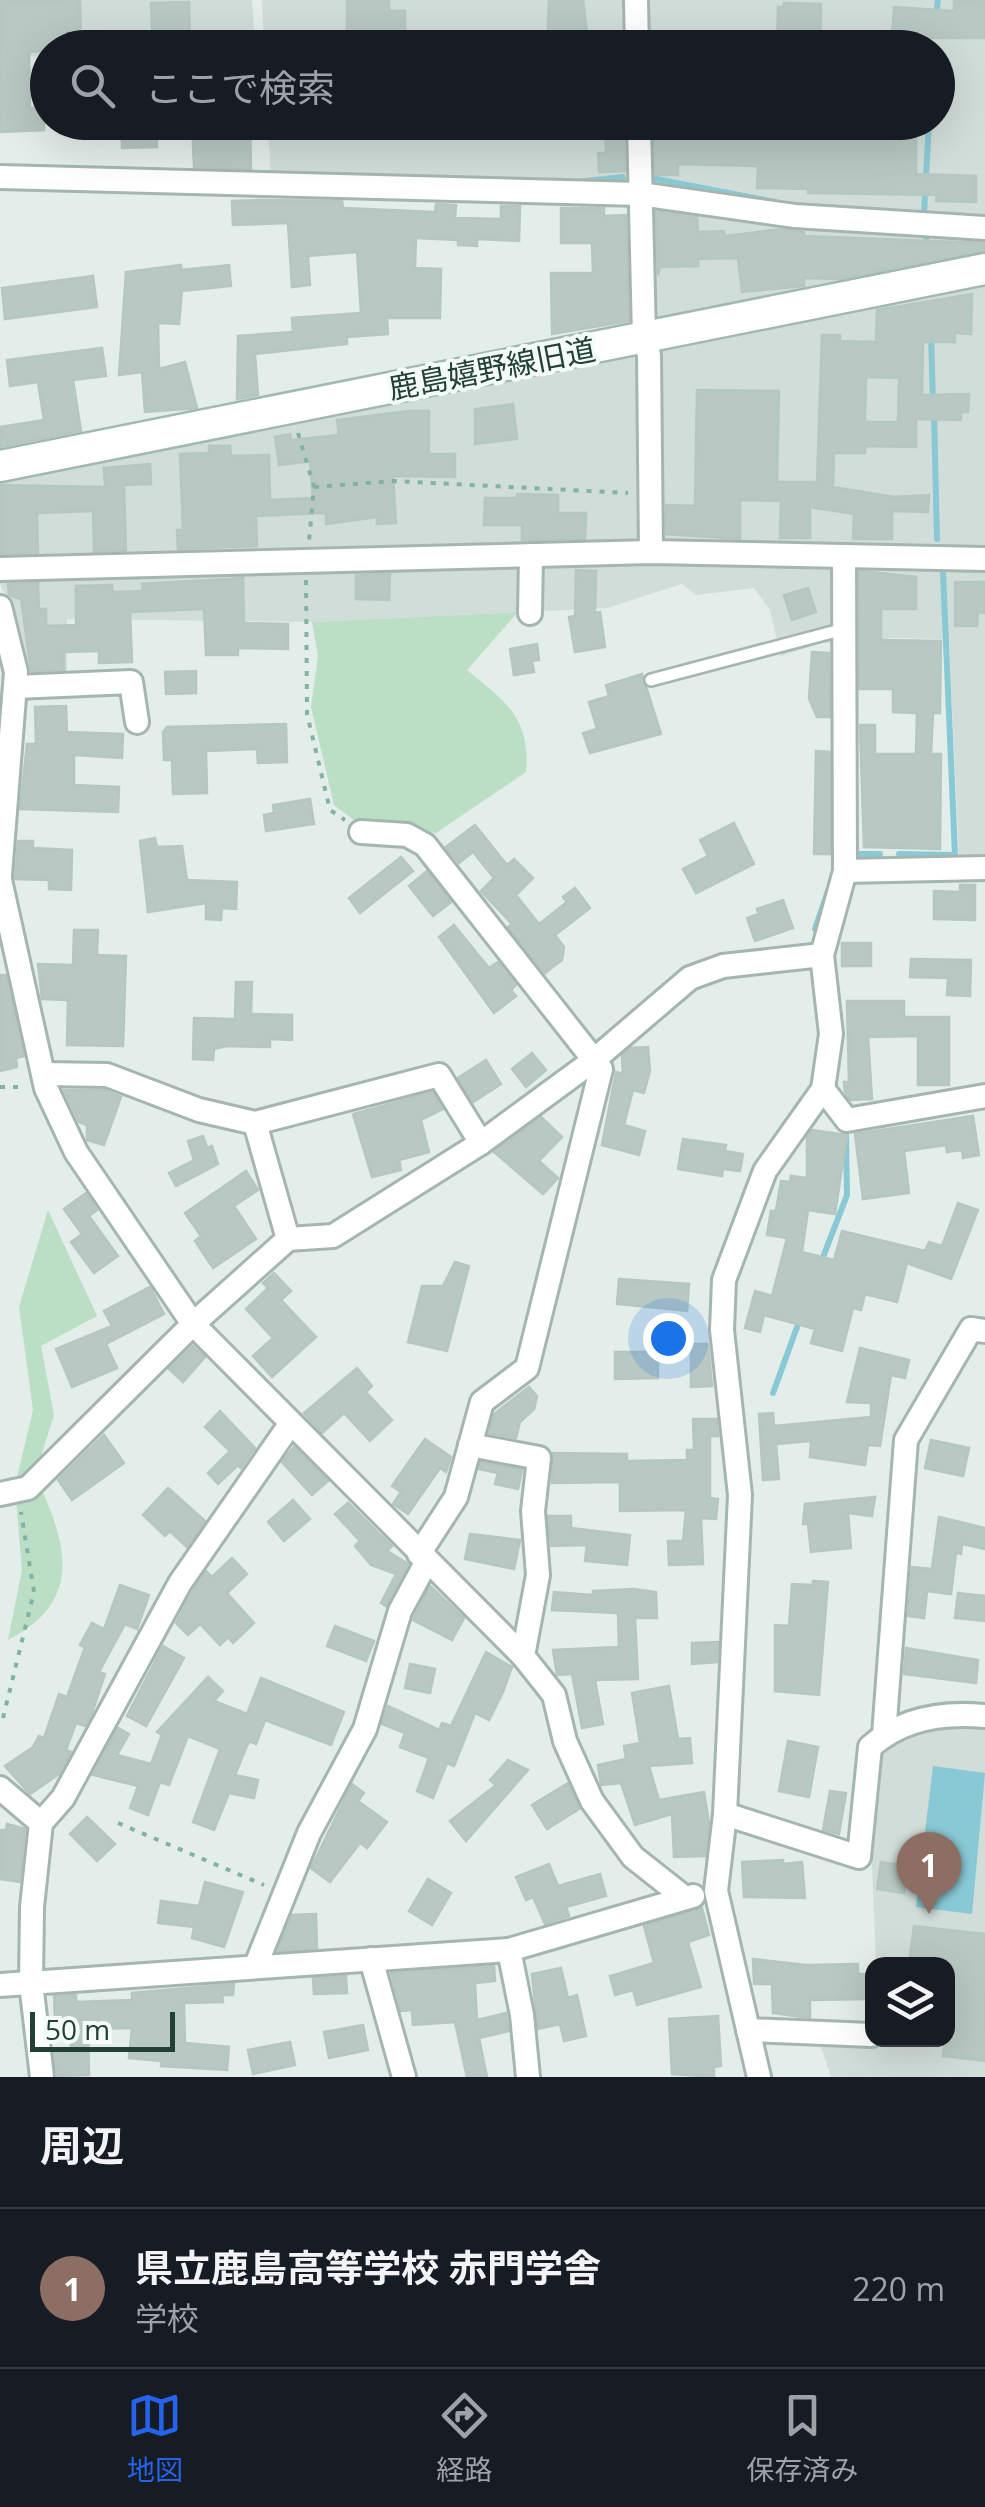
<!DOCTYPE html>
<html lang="ja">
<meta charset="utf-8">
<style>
body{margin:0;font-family:"Open Sans","Noto Sans JP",sans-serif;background:#20242c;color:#f1f3f6}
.controls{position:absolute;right:30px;bottom:30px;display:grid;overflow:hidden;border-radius:20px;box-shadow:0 10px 40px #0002}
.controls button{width:90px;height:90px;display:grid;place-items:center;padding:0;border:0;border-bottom:2px solid #363941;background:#171b24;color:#f1f3f6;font:50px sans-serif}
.scale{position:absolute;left:30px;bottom:25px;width:145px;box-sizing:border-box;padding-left:10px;border:5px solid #224038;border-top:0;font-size:28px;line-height:35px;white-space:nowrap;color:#224038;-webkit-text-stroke:8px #f4faf7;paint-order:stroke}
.you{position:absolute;left:668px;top:1338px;width:35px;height:35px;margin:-25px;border:8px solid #fff;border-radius:50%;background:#1a73e8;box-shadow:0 0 0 15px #1a73e833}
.badge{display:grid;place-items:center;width:65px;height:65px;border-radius:50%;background:#2563eb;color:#fff;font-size:32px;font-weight:700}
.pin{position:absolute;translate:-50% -82px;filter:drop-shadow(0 2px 5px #0008)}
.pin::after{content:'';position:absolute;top:52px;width:35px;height:30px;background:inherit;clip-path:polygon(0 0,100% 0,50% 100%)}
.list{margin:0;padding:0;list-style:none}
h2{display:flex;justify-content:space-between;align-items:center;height:130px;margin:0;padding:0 40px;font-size:42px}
h2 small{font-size:32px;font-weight:400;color:#9ea1a6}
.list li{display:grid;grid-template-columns:65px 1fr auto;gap:30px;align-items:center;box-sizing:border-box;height:160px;padding:0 40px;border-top:2px solid #363941}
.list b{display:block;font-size:38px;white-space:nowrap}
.list p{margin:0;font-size:32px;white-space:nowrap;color:#9ea1a6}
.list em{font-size:32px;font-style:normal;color:#9ea1a6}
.icon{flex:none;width:55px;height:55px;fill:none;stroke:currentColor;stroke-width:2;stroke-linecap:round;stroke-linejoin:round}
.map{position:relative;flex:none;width:985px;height:2077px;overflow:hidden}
.search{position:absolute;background:#171b24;box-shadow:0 10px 40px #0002;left:30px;right:30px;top:30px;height:110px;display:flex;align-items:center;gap:25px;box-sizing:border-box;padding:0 35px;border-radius:55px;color:#9ea1a6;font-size:38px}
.sheet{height:290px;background:#171b24}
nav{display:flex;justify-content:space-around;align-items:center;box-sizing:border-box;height:140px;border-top:2px solid #363941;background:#171b24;font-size:28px;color:#9ea1a6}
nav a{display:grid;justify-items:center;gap:5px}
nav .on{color:#2563eb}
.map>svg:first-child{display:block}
.built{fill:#d1ddd8}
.green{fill:#bbdfc5}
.water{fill:#89c9d5}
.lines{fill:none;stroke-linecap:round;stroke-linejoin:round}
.stream{stroke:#89c9d5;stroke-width:6}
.building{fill:#b8c8c2;stroke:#b5c7c0;stroke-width:2.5;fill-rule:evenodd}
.lane-casing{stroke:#a5b6b0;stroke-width:16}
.street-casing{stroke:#a5b6b0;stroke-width:28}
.secondary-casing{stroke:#a1bab1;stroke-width:35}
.path{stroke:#82b2a3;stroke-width:4;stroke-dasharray:5 8;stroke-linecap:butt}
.lane{stroke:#fff;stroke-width:11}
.street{stroke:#fff;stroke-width:22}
.secondary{stroke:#fff;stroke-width:30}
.labels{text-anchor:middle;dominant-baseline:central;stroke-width:8;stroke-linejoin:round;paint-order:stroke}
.street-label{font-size:30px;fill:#224038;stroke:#f4faf7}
</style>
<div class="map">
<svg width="985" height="2077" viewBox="0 0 985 2077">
<rect width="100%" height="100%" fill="#e3ede9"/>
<g class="built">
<polygon points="0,0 252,0 255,47 48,48 47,56 0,58"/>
<polygon points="262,0 625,0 626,47 264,47"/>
<polygon points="642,0 985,0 985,259 651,326 645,123 938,122 938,48 643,47"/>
<polygon points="268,123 628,123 629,180 587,186 271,180"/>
<polygon points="985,278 985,859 959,860 949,639 888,638 886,645 822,643 781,656 770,610 754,588 696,595 682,584 607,608 312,622 67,619 67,680 24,683 15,614 0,584 0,479"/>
<polygon points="956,1723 985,1726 985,2077 831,2077 819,2040 948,2040 948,1964 876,1964 872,1864 878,1755 914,1731"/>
</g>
<g class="green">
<path d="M518,612l-51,58c38,31 64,48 59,102l-90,61 -77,-9 -25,-19 -23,-98 7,-51 -6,-34z"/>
<path d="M48,1210l49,106 -56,30 13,69 -19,60c31,66 51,125 -27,165l14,-70 -7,-84 18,-76 -14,-103z"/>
</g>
<polygon class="water" points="933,1766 985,1773 972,1914 916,1907"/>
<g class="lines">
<g class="stream">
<polyline points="936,16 938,0"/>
<polyline points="656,179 775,202"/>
<polyline points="576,182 623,177"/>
<polyline points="917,214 924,214 929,122"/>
<polyline points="926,236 928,263"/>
<polyline points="931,335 933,403"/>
<polyline points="934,415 937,539"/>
<polyline points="853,854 880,854"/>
<polyline points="899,854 955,855 943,572"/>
<polyline points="815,929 828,891"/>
<polyline points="820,1265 847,1195 846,1135"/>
<polyline points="773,1393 800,1319"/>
</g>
</g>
<g class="building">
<polygon points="0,0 80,0 81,48 29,52 30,108 44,107 44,130 0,132"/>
<polygon points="347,0 389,0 389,11 405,11 405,47 347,47"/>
<polygon points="549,0 583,0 589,48 547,48"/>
<polygon points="954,0 985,0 985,38 892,38 894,7 954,11"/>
<polygon points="189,2 190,48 153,48 151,3"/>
<polygon points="784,3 821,4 820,48 777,48 778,7 784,7"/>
<polygon points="192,122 250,122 251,169 194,167"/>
<polygon points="605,122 624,122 625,171 599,172 598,153 606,153"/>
<polygon points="654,122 681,122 681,136 726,137 726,130 843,135 843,127 916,129 916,174 976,176 976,202 936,201 937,195 808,193 808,189 757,188 758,166 678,164 678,175 655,175"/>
<polygon points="156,126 157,147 122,148 122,127"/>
<polygon points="260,200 342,201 343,208 435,212 436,204 456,205 455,218 501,219 501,206 520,206 519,241 477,239 477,246 458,245 458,240 416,238 415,268 441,269 440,318 387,318 388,334 347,337 347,344 255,354 258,395 237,399 238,336 293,332 292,318 361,313 357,252 308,256 310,285 292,287 288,223 233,225 232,201"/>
<polygon points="561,208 604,208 604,216 626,215 629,321 552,334 551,273 593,273 592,243 561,243"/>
<polygon points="656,211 697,217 698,232 724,231 725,236 783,229 804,232 804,236 985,243 985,251 840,279 804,278 804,286 742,292 738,258 698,259 698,266 660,267 658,275"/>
<polygon points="181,265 181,270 229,265 231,286 182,291 179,324 158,323 159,369 185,362 197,408 145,412 142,372 119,375 126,272"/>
<polygon points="93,276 97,307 5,319 2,288"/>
<path d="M972,294l-1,40 -16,-1v9h-32l-1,53 47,-1 -1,18h-7v8l-45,-1v28l-51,-1v7h-31l-1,34 61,10 35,-2 -1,17 -36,-1v28h-39l1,-25 -44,-7v31h-30l1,-37 -41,-1v39l-74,-5v-29l29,1 2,-116 82,1 -2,91h40l5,-147h18v6l36,1 1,-32zM866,377l33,1 -1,44h-33z"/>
<polygon points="102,348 106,376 73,380 81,431 0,447 0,427 44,420 38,382 10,386 7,360"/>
<polygon points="513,404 517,439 475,444 475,409"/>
<polygon points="408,411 429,411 429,454 455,454 455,477 393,476 396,523 377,524 377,517 326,524 326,513 256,516 257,546 178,549 177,530 183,530 180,454 209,453 209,446 230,446 231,456 269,455 270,500 313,498 310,461 279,465 275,437 290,434 291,440 339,435 337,420"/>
<polygon points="150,464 151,484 124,485 126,551 94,552 93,511 37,513 38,553 0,554 0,485 105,487 104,468"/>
<polygon points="517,494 558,495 558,513 586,513 585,539 522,540 522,525 484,525 485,498 517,498"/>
<polygon points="576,570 596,571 595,613 600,612 605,647 575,652 569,617 575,616"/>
<polygon points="859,571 916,577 916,609 881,609 881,640 941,641 940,713 933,713 931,754 941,754 940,849 864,847 860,725 875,725 875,754 916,754 917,713 893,712 893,689 859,689"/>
<polygon points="390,574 389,600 356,599 356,575"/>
<polygon points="243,578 244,623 288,624 288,649 238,648 238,655 206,655 204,609 130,612 132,662 99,663 99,651 64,652 64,670 31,671 21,599 9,595 8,584 38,583 39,609 46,609 46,626 76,625 76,586 112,585 113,592 143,591 142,584"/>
<polygon points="955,582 985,582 985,613 978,612 977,626 955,626"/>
<polygon points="808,588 816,612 792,620 784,595"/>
<polygon points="537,644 539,660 532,661 534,672 514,675 510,649"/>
<polygon points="812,652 829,653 830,717 817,717 809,699"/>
<polygon points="196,671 196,693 166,694 165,672"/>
<polygon points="642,674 661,734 590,753 583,733 597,729 589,702 609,696 606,685"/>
<polygon points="66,706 67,732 123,734 122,758 74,755 74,785 119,787 118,812 20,809 27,744 36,744 35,707"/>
<polygon points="286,724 287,762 258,763 257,749 206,751 207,793 173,794 172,760 164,760 163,732 167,727"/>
<polygon points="816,751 830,752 830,854 814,854"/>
<polygon points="310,799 314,824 266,831 264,815 274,813 273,805"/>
<polygon points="734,823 754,864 696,893 683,869 708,856 700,840"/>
<polygon points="475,825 507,865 514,859 533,878 516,895 539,924 567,902 563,897 575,888 590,908 555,935 564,947 562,960 545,973 508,927 512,924 481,891 494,878 473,852 459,863 446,847"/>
<polygon points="155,838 157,847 182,846 187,880 237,882 236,909 222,908 221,920 206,919 206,903 148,912 140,841"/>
<polygon points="18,841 33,841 33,848 72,850 71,890 49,889 49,880 15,879"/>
<polygon points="401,857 413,871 360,913 349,898"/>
<polygon points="427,871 451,902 433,916 409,886"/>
<polygon points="960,885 975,885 975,920 934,919 934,891 960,892"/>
<polygon points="783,900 793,928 755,941 747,918 759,914 757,909"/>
<polygon points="454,925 489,968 498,962 516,985 511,990 516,996 494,1013 439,937"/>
<polygon points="74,930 98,930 97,955 126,956 123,1046 67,1045 68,1000 42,999 38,964 73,965"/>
<rect x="842" y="943" width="29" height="23"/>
<polygon points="911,959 971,960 970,996 947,995 948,978 910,977"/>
<polygon points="0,975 6,975 24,1056 16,1058 17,1067 0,1071"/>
<polygon points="236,982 252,982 251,1014 292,1015 292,1040 270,1039 270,1047 227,1046 214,1049 213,1060 193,1059 194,1018 235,1019"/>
<polygon points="847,1001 904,1001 904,1017 949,1017 949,1085 918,1085 918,1036 868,1037 872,1099 850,1100 845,1092 844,1082 849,1082"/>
<polygon points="648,1047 650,1071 644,1093 633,1090 624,1125 645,1131 639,1155 602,1145 616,1072 623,1074 622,1056 631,1048"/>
<polygon points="532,1053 546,1070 526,1087 512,1069"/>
<polygon points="486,1060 501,1084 473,1102 458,1078"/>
<polygon points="64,1090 104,1090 121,1097 104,1145 87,1140 87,1125 79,1122"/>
<polygon points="432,1092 443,1109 421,1120 429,1152 399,1160 401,1170 372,1177 353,1114"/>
<polygon points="973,1116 979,1155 963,1158 962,1150 947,1152 946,1145 904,1151 909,1193 863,1199 855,1134"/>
<polygon points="541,1117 562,1137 539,1161 558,1178 543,1194 494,1152"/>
<polygon points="812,1130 847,1135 835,1214 808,1210 802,1252 834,1260 842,1231 925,1251 929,1242 942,1246 958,1203 978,1210 951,1279 907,1263 897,1302 865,1294 861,1310 853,1308 842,1351 811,1343 815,1329 764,1315 760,1332 745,1328 755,1291 772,1296 787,1238 767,1235 771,1211 776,1211 781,1181 790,1182 791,1176 807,1178 807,1137"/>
<polygon points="203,1136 207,1148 212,1146 218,1164 176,1186 169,1173 194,1160 188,1141"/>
<polygon points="683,1139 726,1145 725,1151 743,1154 740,1171 723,1169 722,1176 678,1169"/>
<polygon points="246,1171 258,1190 234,1206 256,1239 213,1268 195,1241 201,1236 185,1213"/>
<polygon points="86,1193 97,1210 89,1216 118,1256 94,1273 71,1242 82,1234 64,1209"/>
<polygon points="455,1262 469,1266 447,1351 408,1342 422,1286 443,1286"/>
<polygon points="274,1273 291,1291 281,1300 316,1337 272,1377 253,1356 273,1338 246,1309 268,1288 263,1283"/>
<polygon points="619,1279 689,1284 687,1311 617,1304"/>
<polygon points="150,1287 164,1314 106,1344 117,1368 72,1387 56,1349 112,1326 104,1311"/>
<polygon points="691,1344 708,1344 712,1386 691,1387"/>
<polygon points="193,1346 205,1357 183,1382 169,1369"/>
<polygon points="860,1348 909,1360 905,1378 891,1375 880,1446 868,1445 865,1465 810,1457 811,1441 776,1444 779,1479 763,1480 759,1414 773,1413 774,1426 871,1417 871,1403 847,1402"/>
<polygon points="615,1352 658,1352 658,1378 615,1379"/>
<polygon points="357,1368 372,1386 366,1392 392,1420 370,1441 344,1413 322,1433 304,1413"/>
<polygon points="529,1387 537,1396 534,1409 520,1422 516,1438 489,1433 494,1414"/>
<polygon points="220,1411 255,1448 241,1468 238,1465 218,1484 208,1473 230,1451 205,1427"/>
<polygon points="693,1419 717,1419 717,1425 718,1436 710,1436 710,1498 718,1499 716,1519 701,1518 703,1564 669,1565 668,1541 683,1541 686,1510 620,1511 620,1482 552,1483 553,1453 627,1454 627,1461 687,1460 687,1450 694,1450"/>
<polygon points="104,1435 124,1463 72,1500 58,1480"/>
<polygon points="425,1439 451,1457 446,1472 440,1468 408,1514 393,1504 401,1492 392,1486"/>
<polygon points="931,1440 969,1448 963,1476 925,1468"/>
<polygon points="294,1447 328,1481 312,1495 282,1462"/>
<polygon points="481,1462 522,1470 518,1489 495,1484 498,1473 479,1469"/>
<polygon points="168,1488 205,1521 187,1547 170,1531 165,1536 143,1515"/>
<polygon points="875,1497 872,1516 848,1513 851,1548 811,1552 808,1524 803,1524 805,1504"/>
<polygon points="293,1500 310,1519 284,1541 268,1522"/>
<polygon points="348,1503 392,1546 387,1551 408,1564 386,1606 381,1603 396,1574 371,1565 355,1546 360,1541 335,1514"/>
<polygon points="548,1516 571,1516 571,1528 630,1535 627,1565 585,1561 587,1545 551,1546"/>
<polygon points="939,1517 985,1528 985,1549 962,1544 961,1554 956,1553 951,1594 927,1591 924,1618 908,1616 912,1567 932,1569"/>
<polygon points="470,1534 520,1540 514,1569 465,1559"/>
<polygon points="232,1558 247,1574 227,1593 254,1623 233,1643 228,1637 220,1645 200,1624 188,1635 176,1623 193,1591 206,1571 212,1577"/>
<polygon points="813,1581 828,1582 819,1695 775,1691 775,1625 789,1626 792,1584 813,1585"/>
<polygon points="120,1585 149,1595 137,1629 125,1624 99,1672 105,1674 92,1713 85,1726 76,1723 66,1750 71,1752 59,1774 30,1794 5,1766 33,1747 39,1736 44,1738 59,1694 67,1697 85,1647 80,1645 92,1623 104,1629"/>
<polygon points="430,1586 464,1618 452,1640 413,1620"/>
<polygon points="634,1589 656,1592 657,1618 635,1618 638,1679 595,1680 603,1724 582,1728 572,1674 557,1675 553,1650 619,1647 618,1613 552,1610 554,1592 593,1595 593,1591"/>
<polygon points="958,1593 985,1596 985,1621 955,1618"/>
<polygon points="335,1626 374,1641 366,1661 327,1646"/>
<polygon points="718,1642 717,1662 692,1664 692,1643"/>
<polygon points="163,1646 184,1658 146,1726 127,1716"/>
<polygon points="906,1648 978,1660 976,1683 904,1674"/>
<polygon points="486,1652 512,1667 503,1692 489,1720 475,1713 454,1766 447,1763 433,1798 417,1791 429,1758 400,1747 405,1733 382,1724 388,1706 439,1730 442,1723 451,1726"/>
<polygon points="410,1664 435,1669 430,1693 405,1688"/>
<polygon points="208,1677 223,1691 214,1701 247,1714 261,1678 344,1712 331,1745 265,1720 256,1744 249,1741 235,1775 258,1780 254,1798 229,1793 214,1830 193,1822 220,1749 188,1736 169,1785 160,1782 148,1815 130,1808 138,1786 93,1775 118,1728 129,1734 117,1755 151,1764 162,1735 157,1732"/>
<polygon points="669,1686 678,1739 690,1738 692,1763 649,1766 659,1800 704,1792 709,1823 705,1856 674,1857 672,1814 635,1825 621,1783 601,1785 598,1765 626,1759 624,1746 640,1743 632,1693"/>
<polygon points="788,1741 818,1747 809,1797 779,1791"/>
<polygon points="508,1760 528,1770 466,1841 450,1821 496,1785 490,1780"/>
<polygon points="568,1783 579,1809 547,1829 532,1805"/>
<polygon points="352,1784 364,1793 358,1801 387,1822 367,1848 360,1843 330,1882 311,1868"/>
<polygon points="830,1791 846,1793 839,1834 823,1830"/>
<polygon points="87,1817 115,1844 97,1861 70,1834"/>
<polygon points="7,1824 25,1829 20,1882 0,1879 0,1830 6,1830"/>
<polygon points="783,1860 783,1864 802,1862 805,1898 744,1897 742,1862"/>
<polygon points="881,1862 907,1866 904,1893 877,1889"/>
<polygon points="549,1864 558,1886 600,1874 606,1896 566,1907 569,1916 545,1924 533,1897 526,1900 516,1877"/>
<polygon points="428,1879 451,1893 432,1925 409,1911"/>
<polygon points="205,1882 243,1892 224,1947 192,1938 194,1927 158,1923 161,1901 199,1906"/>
<polygon points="702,1908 709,1935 688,1942 701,1987 637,2005 633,1990 615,1995 610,1976 654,1963 644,1926"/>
<polygon points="316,1914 317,1948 278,1951 292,1915"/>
<polygon points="914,1926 985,1934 985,2061 943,2056 951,1992 948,1992 948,1964 909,1964"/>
<polygon points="753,1959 806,1965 858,1964 858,1974 865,1974 866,1999 810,2000 810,2018 773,2013 772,1984 754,1984"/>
<polygon points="494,1966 495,1981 475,1983 477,2020 506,2013 509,2031 479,2038 487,2077 467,2077 455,2022 413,2025 412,2010 401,2011 391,1973"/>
<polygon points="561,1968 568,1998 577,1995 586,2036 564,2041 560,2024 538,2029 532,1974"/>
<polygon points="346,1976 347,1993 314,1994 313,1978"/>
<polygon points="234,1984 233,1995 222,1995 223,2002 184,2003 185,2043 229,2047 227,2070 161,2066 162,2061 129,2058 132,2028 88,2029 89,2075 57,2076 54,2051 71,2050 70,2019 55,2019 54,1996 76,1995 76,2002 132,2000 132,1993"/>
<polygon points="718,2016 721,2066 714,2067 714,2077 672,2074 669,2019"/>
<polygon points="363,2025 368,2050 329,2058 324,2032"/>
<polygon points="290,2042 295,2065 253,2074 248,2050"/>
</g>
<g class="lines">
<defs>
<polyline id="lane" points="651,680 844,629"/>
<g id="street">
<polyline points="636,0 637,48"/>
<polyline points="639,122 644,337 649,355 651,552"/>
<polyline points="0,177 640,194 795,216 985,228"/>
<polyline points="0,569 651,552 985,559"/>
<polyline points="0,607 16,672 0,875"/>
<polyline points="530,613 531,555"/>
<polyline points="16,687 131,682 137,722"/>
<polyline points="361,832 407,835 425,845 601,1069 527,1368 482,1402 456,1497 419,1554"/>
<polyline points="845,871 985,868"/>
<polyline points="0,880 46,1088 76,1152 193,1324 523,1656 554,1695 565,1741 592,1801 633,1857 685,1898"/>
<polyline points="44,1074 107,1075 199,1110 255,1123 439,1075 481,1143"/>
<polyline points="823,1089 847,1120 985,1096"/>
<polyline points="255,1123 288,1239"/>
<polyline points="470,1445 539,1458 533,1511 538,1575 523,1656"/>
<polyline points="0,1494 28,1488 193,1324 288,1239 333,1236 481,1143 594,1060 690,978 723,966 822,955"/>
<polyline points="884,1735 906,1440 971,1329 985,1331"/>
<polyline points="0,1788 41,1823"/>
<path d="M725,1814l134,43 11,-110c32,-29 74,-35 115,-31"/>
<polyline points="509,1950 522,2015 528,2077"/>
<polyline points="371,1959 404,2077"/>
<polyline points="256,1965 309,1833 365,1729 400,1611 427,1561"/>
<polyline points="0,1985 509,1950 693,1896"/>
<polyline points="748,2030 872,2035"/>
<polyline points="42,2077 31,1983 32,1907 41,1823 63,1798 180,1583 291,1423"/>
<polyline points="759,2077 716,1891 725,1814 740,1495 722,1330 724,1280 765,1171 823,1089 831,1034 822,955 845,871 844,556"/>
</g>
<polyline id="secondary" points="0,466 985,269"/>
</defs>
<use href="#lane" class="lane-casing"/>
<use href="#street" class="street-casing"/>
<use href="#secondary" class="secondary-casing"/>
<g class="path">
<polyline points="298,433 314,487 309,541"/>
<polyline points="314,487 394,481 628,493"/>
<polyline points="306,580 307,714 330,810 345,820"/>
<polyline points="0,1087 25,1087"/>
<polyline points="3,1718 34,1592 21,1512"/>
<polyline points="118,1823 264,1885"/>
</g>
<use href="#lane" class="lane"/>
<use href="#street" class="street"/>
<use href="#secondary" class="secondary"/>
</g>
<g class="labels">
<g class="street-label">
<text transform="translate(492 368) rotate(-11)">鹿島嬉野線旧道</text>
</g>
</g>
</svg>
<div class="controls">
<button><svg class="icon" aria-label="layers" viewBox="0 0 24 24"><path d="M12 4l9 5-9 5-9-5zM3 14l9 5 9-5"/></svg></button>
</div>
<div class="scale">50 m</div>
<div class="you"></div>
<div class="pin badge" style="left:929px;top:1914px;background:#8d6e63">1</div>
<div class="search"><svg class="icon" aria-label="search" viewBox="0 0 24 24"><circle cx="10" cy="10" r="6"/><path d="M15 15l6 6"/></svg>ここで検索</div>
</div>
<section class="sheet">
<h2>周辺<small></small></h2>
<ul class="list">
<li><span class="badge" style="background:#8d6e63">1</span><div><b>県立鹿島高等学校 赤門学舎</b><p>学校</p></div><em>220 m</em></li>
</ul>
</section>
<nav>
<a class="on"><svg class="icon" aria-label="map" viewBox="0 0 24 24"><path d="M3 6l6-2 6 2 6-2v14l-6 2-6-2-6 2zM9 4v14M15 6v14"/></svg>地図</a>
<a><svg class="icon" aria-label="directions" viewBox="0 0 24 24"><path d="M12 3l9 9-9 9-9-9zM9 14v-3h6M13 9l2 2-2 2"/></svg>経路</a>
<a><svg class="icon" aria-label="saved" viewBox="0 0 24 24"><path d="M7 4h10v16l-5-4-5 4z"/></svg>保存済み</a>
</nav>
